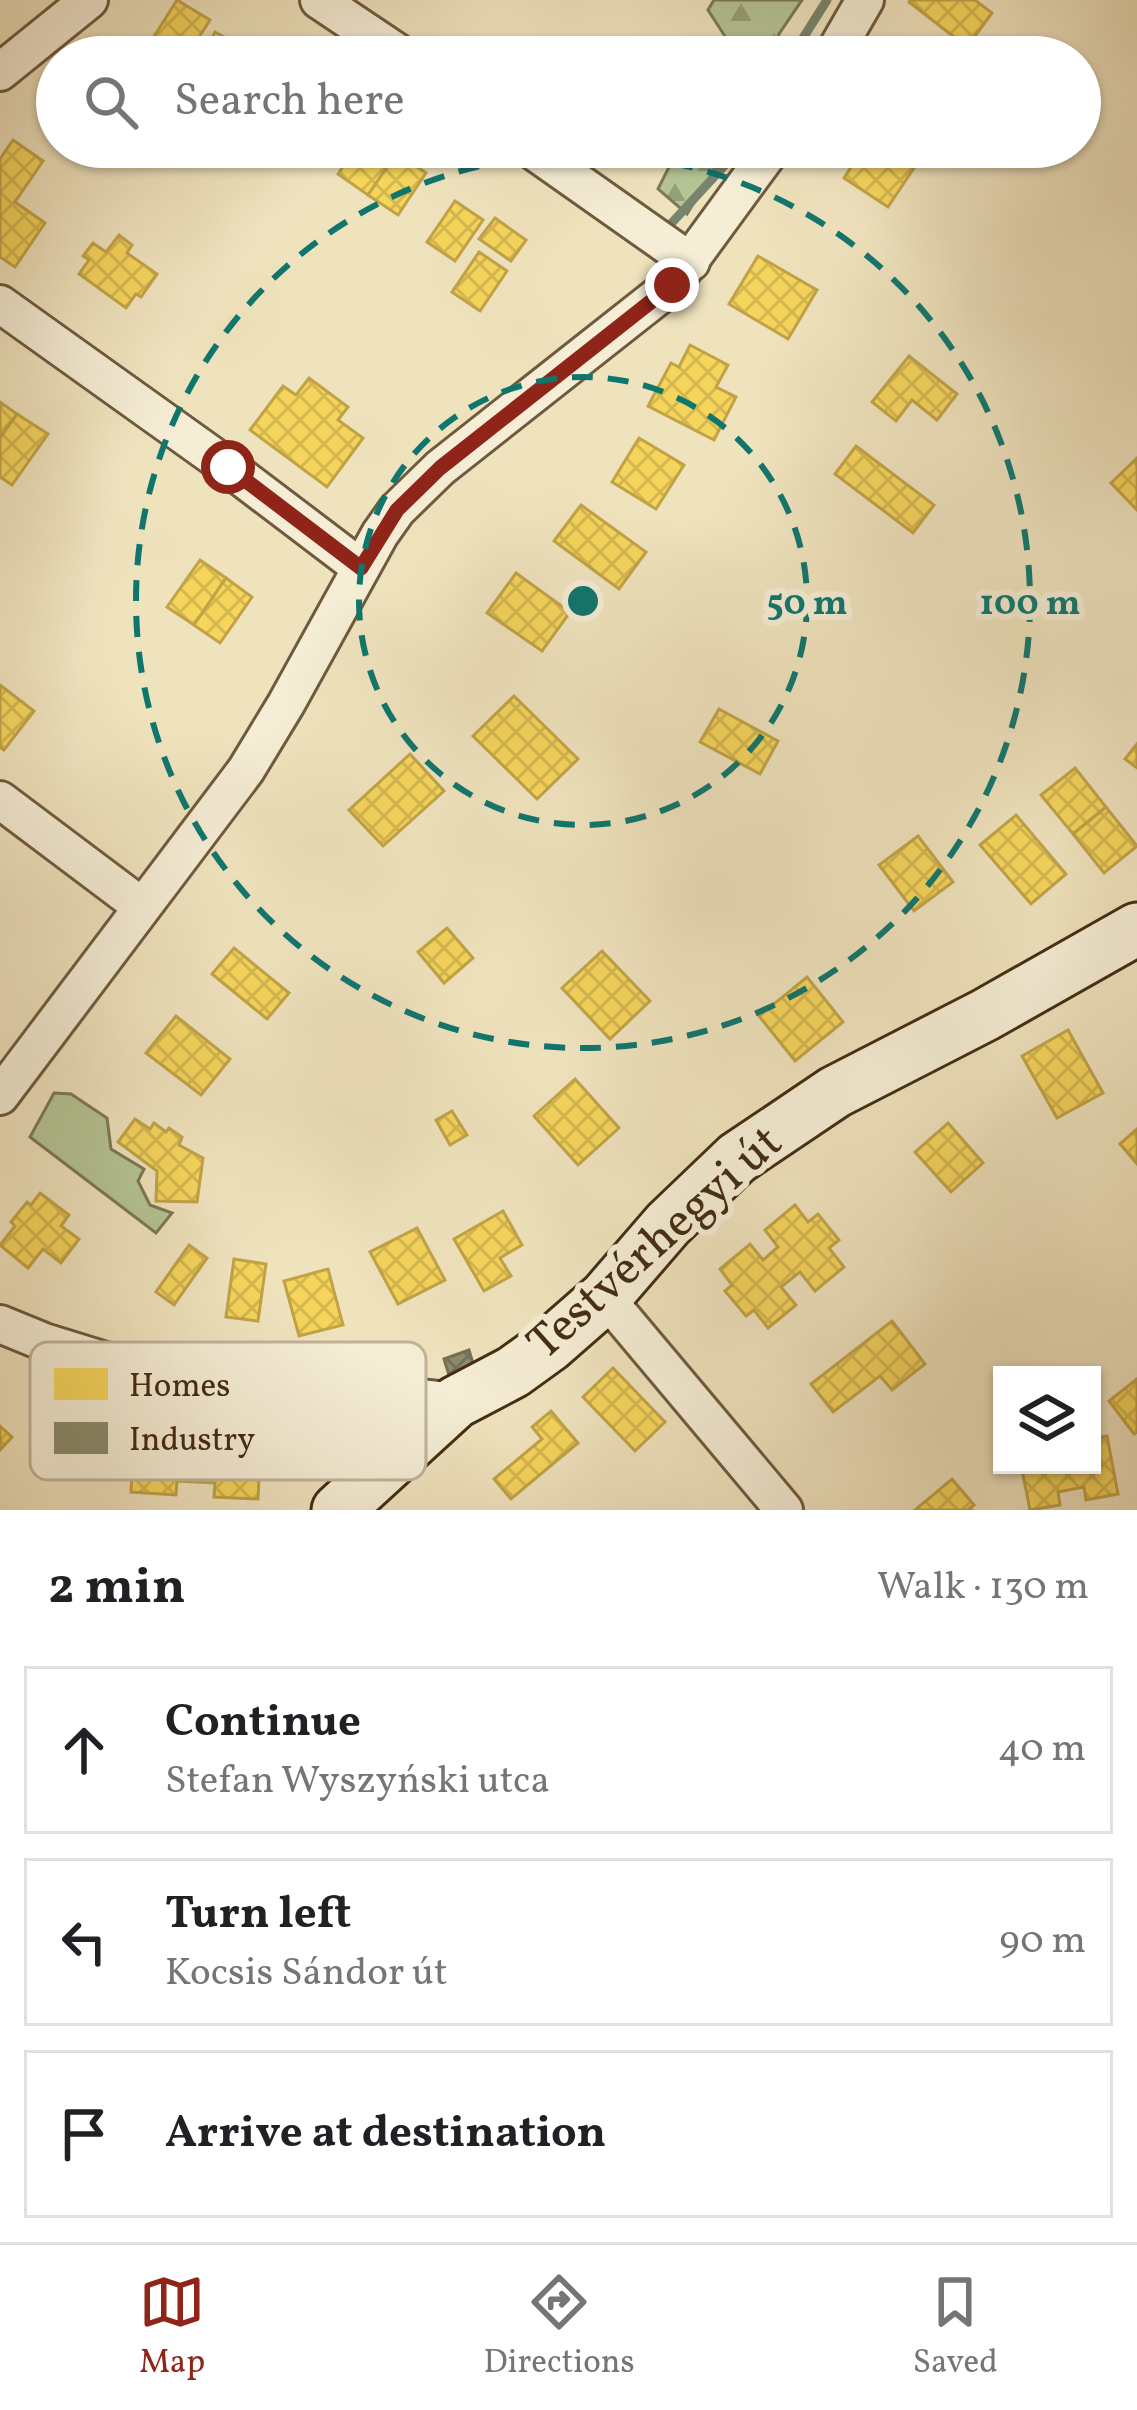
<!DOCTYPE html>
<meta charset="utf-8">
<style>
body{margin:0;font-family:Vollkorn,serif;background:#f6f6f6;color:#202124}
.controls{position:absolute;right:36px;bottom:36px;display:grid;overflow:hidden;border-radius:0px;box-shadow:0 3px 9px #0004}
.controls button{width:108px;height:108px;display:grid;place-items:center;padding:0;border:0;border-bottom:3px solid #e0e0e0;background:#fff;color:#202124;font:60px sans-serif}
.stop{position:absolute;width:36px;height:36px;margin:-27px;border:9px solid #8f2418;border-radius:50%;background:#fff}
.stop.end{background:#8f2418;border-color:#fff;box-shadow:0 3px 12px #0008}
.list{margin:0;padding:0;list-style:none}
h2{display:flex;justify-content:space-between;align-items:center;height:156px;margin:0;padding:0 48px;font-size:51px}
h2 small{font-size:39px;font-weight:400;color:#757577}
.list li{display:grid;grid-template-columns:78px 1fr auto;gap:36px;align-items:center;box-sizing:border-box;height:168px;margin:0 24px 24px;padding:0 24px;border:3px solid #e0e0e0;border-radius:0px}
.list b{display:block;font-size:45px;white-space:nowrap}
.list p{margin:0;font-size:39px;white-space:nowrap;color:#757577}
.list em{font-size:39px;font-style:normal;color:#757577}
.icon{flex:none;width:66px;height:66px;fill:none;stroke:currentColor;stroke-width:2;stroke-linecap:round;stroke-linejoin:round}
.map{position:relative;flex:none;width:1137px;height:1510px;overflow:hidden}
.search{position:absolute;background:#fff;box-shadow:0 3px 9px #0004;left:36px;right:36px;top:36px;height:132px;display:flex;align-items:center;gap:30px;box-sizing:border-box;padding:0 42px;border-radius:66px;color:#757577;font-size:45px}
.sheet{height:732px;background:#fff}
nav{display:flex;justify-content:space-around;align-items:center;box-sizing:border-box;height:168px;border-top:3px solid #e0e0e0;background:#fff;font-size:33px;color:#757577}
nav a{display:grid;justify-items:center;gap:6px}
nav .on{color:#8f2418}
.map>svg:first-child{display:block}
.forest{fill:url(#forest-firs);stroke:#7c7954;stroke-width:3}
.garden{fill:#b5c595;stroke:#7c7954;stroke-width:3}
.homes{fill:url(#homes-cross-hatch);stroke:#c1a346;stroke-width:3}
.industry{fill:url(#industry-cross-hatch);stroke:#767052;stroke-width:3}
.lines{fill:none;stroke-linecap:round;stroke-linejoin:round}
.stream{stroke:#78856e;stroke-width:9}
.street-casing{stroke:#6f5a3d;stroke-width:42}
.secondary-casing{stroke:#442d12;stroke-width:57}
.street{stroke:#f5edd5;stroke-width:36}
.secondary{stroke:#f5edd5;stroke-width:51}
.route{stroke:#8f2418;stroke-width:15}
.ring{fill:none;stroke:#0f766e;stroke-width:6;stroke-dasharray:21 15}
.labels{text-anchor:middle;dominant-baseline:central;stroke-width:12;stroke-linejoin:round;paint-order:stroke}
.street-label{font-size:48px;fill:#442d12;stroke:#f5edd5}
.key{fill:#f5edd5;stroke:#c0b39a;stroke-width:3}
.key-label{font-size:33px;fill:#442d12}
.centre{fill:#0f766e;stroke:#f5edd5;stroke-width:6}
.ring-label{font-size:36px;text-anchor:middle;font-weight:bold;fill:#0f766e;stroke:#f5edd5;stroke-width:12;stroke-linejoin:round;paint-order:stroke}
</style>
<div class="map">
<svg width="1137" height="1510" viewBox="0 0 1137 1510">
<defs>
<pattern id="forest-firs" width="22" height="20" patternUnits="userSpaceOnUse" patternTransform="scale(3)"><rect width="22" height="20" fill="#b5c595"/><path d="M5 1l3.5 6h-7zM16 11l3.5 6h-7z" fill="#95a078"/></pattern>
<pattern id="homes-cross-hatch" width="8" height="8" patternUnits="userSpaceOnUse" patternTransform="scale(3)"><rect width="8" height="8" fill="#f6d55c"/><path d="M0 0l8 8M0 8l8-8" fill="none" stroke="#d4b74f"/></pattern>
<pattern id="industry-cross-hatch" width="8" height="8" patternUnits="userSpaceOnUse" patternTransform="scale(3)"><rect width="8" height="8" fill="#8c8c6e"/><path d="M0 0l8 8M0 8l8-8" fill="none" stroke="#747359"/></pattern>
</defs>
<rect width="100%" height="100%" fill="#efe3be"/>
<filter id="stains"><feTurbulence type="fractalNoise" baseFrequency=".00167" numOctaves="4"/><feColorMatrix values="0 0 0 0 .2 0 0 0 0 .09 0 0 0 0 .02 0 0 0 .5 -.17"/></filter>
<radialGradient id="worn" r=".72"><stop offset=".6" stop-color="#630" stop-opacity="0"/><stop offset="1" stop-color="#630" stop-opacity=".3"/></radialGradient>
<g class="forest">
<polygon points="714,0 802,0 779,34 770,57 724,57 730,44 708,10"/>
<polygon points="679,147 728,147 687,214 658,189"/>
</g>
<polygon class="garden" points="54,1093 71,1094 107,1118 111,1149 144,1169 138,1181 150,1205 172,1213 156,1233 30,1137"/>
<g class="homes">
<polygon points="177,0 210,20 194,45 188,41 178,57 141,57"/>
<polygon points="910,0 975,0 992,13 967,47 909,2"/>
<polygon points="215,32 239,45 232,57 202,57"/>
<polygon points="13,140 43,161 15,202 45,223 15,267 0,257 0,159"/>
<polygon points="286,147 316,147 308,161"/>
<polygon points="356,147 388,147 397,153 368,195 338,174"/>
<polygon points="864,147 909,147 922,156 888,207 844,178"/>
<polygon points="397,153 426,173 398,215 368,195"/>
<polygon points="455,201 483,220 455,261 427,242"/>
<polygon points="495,218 526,240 511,261 479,239"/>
<polygon points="119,235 132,245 127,253 157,274 141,297 136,294 126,308 79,274 89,260 83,256 93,243 106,252"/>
<polygon points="479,252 507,271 480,311 452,292"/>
<polygon points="758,256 817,290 788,339 729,304"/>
<polygon points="690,345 728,365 716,387 736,397 714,440 648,406 671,363 679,367"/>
<polygon points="909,356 957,394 937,420 912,400 896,421 872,402"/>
<polygon points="309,378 348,407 338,420 363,438 327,487 250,430 283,386 296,395"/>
<polygon points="0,402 17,414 0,438"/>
<polygon points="17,414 48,434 12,485 0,477 0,438"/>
<polygon points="639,438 684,465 656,509 612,482"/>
<polygon points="856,446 934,505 913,533 835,474"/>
<polygon points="1137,458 1137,510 1111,483"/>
<polygon points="581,505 646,552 619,589 554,541"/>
<polygon points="200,560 226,578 194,625 167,607"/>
<polygon points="516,573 570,612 542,651 487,613"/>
<polygon points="226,578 252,597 220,643 194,625"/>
<polygon points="0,685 34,711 4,750 0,747"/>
<polygon points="514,696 578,759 537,799 473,736"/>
<polygon points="719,709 778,741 760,774 700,742"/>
<polygon points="1137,744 1137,768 1125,759"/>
<polygon points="410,754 444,791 383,846 349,810"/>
<polygon points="1075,768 1106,807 1073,834 1041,795"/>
<polygon points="1106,807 1137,846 1104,873 1073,834"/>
<polygon points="1016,815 1066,874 1031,904 980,845"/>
<polygon points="918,836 953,882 914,911 879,865"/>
<polygon points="447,928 473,958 444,983 418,952"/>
<polygon points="234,948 289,993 267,1019 212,974"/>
<polygon points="602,951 650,1001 610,1039 562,988"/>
<polygon points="807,977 843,1022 795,1061 759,1016"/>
<polygon points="176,1016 230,1059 201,1095 146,1053"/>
<polygon points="1068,1030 1103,1093 1057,1118 1022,1056"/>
<polygon points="575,1079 619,1128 578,1165 534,1116"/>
<polygon points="452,1111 467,1135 450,1145 436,1120"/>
<polygon points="135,1119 150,1129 154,1123 166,1132 169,1128 182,1137 179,1145 203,1158 197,1202 156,1201 157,1171 118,1142"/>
<polygon points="948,1123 983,1163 951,1192 915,1152"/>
<polygon points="1137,1129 1137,1164 1120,1144"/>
<polygon points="40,1193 69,1215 61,1226 79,1239 61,1263 43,1249 28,1268 0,1245 15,1226 11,1222 27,1202 31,1205"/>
<polygon points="795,1205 808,1222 818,1214 839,1240 829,1248 844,1267 815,1291 800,1272 781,1287 796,1305 768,1328 754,1310 746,1316 725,1291 732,1285 720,1269 750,1244 763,1260 778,1247 765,1230"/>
<polygon points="503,1211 522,1245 500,1258 511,1276 484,1291 454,1239"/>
<polygon points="417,1228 445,1280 398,1304 370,1252"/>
<polygon points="189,1245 207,1258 174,1305 156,1292"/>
<polygon points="234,1259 266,1264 258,1321 226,1317"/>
<polygon points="328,1269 343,1325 299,1336 284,1281"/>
<polygon points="892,1321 925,1364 892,1390 880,1376 833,1412 811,1384"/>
<polygon points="613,1368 665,1422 635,1451 583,1397"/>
<polygon points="1137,1379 1137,1432 1134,1434 1109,1401"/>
<polygon points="551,1411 578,1443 511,1499 494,1479 542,1439 532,1427"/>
<polygon points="0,1426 12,1437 0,1450"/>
<polygon points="168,1428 220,1431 219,1438 261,1440 258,1499 214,1497 215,1483 177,1481 176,1495 131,1492 134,1433 168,1435"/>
<polygon points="1107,1436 1118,1494 1086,1500 1084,1487 1058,1492 1060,1505 1030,1510 1021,1465 1092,1465 1092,1439"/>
<polygon points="952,1479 974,1505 970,1508 972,1510 915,1510"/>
</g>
<polygon class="industry" points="469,1350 474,1367 449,1375 444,1359"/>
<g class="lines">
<g class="stream">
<polyline points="791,57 827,0"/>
<polyline points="668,227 725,165 736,147"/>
</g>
<defs>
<g id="street">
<polyline points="319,0 404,57"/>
<polyline points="832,57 865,0"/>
<polyline points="0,72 89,0"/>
<polyline points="528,147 691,262"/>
<polyline points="0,304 228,467 361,568"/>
<polyline points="0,800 141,906"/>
<polyline points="0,1096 246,770 286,704 380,534 397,510 440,468 672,285 773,147"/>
<polyline points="605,1297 784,1510"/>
<polyline points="0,1324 44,1342 154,1376 198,1383 327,1388 456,1402"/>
</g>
<polyline id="secondary" points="338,1510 456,1402 513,1372 549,1346 605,1297 668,1224 737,1158 835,1092 985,1015 1137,929"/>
</defs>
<use href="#street" class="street-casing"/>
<use href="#secondary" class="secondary-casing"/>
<use href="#street" class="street"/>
<use href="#secondary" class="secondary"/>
</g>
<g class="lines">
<polyline class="route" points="228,467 361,568 397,510 440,468 672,285"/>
</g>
<g class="ring">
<circle cx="583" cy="601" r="224"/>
<circle cx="583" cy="601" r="447"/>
</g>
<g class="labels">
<g class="street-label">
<text transform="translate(656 1244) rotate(-42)">Testvérhegyi út</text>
</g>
</g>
<rect x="30" y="1342" width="396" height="138" rx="18" class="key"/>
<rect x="54" y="1368" width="54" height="32" fill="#f6d55c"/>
<rect x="54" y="1422" width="54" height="32" fill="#8c8c6e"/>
<g class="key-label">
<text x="129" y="1396">Homes</text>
<text x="129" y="1450">Industry</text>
</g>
<circle cx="583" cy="601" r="18" class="centre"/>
<g class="ring-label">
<text x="807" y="614">50 m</text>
<text x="1030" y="614">100 m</text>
</g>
<rect width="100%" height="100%" filter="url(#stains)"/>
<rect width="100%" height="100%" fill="url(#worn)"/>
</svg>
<div class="controls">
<button><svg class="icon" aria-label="layers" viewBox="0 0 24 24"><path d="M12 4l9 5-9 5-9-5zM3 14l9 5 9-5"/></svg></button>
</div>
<div class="stop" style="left:228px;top:467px"></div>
<div class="stop end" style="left:672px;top:285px"></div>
<div class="search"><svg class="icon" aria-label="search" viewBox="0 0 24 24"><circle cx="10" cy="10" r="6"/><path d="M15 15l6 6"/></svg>Search here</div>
</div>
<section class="sheet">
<h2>2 min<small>Walk · 130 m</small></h2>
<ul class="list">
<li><svg class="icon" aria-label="ahead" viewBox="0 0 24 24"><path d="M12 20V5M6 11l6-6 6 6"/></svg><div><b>Continue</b><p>Stefan Wyszyński utca</p></div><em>40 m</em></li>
<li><svg class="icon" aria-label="left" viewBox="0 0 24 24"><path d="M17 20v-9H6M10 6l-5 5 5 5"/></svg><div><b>Turn left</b><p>Kocsis Sándor út</p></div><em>90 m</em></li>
<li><svg class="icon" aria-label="arrive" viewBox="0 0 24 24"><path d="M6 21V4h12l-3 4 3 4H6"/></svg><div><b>Arrive at destination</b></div></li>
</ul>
</section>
<nav>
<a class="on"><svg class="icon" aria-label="map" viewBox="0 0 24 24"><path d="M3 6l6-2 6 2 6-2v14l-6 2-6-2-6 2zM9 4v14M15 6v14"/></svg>Map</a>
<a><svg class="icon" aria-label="directions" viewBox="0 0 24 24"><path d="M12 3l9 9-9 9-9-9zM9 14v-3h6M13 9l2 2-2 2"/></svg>Directions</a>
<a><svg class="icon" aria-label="saved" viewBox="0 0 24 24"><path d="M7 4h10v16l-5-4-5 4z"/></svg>Saved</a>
</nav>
